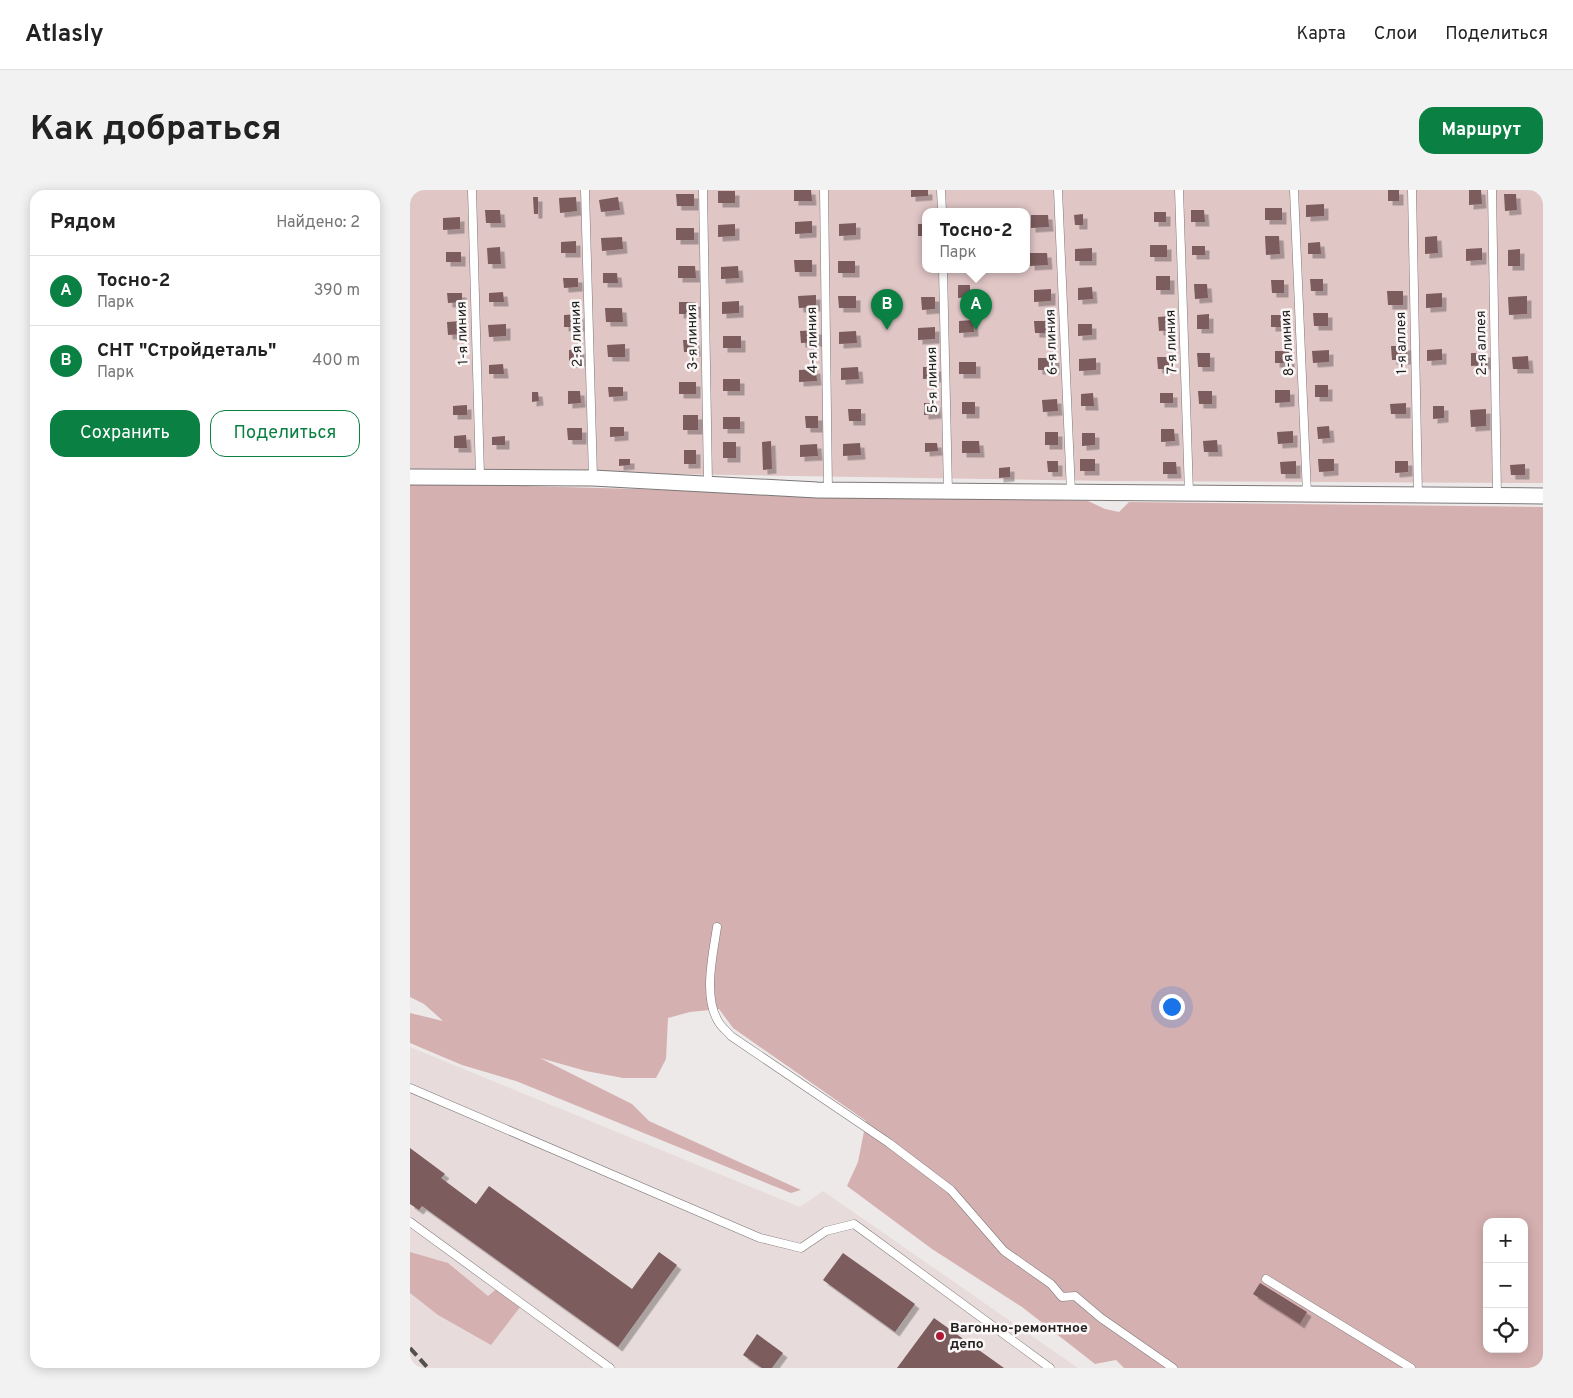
<!DOCTYPE html>
<html lang="ru">
<meta charset="utf-8">
<style>
body{margin:0;font-family:Overpass,sans-serif;background:#f2f2f2;color:#222}
.controls{position:absolute;right:15px;bottom:15px;display:grid;overflow:hidden;border-radius:10px;box-shadow:0 2px 12px #0003}
.controls button{width:45px;height:45px;display:grid;place-items:center;padding:0;border:0;border-bottom:1px solid #e0e0e0;background:#fff;color:#222;font:25px sans-serif}
.you{position:absolute;left:761px;top:816px;width:18px;height:18px;margin:-12px;border:4px solid #fff;border-radius:50%;background:#1a73e8;box-shadow:0 0 0 8px #1a73e833}
.badge{display:grid;place-items:center;width:32px;height:32px;border-radius:50%;background:#0b8043;color:#fff;font-size:16px;font-weight:700}
.pin{position:absolute;translate:-50% -41px;filter:drop-shadow(0 1px 2px #0008)}
.pin::after{content:'';position:absolute;top:26px;width:18px;height:15px;background:inherit;clip-path:polygon(0 0,100% 0,50% 100%)}
.popup{position:absolute;left:512px;top:18px;width:108px;height:65px;box-sizing:border-box;display:grid;place-content:center;border-radius:10px;background:#fff;filter:drop-shadow(0 1px 4px #0005);font-size:16px;white-space:nowrap;color:#767676}
.popup b{font-size:19px;color:#222}
.popup::after{content:'';position:absolute;left:50%;top:100%;margin-left:-10px;border:10px solid transparent;border-top-color:#fff}
.list{margin:0;padding:0;list-style:none}
h2{display:flex;justify-content:space-between;align-items:center;height:65px;margin:0;padding:0 20px;font-size:21px}
h2 small{font-size:16px;font-weight:400;color:#767676}
.list li{display:grid;grid-template-columns:32px 1fr auto;gap:15px;align-items:center;box-sizing:border-box;height:70px;padding:0 20px;border-top:1px solid #e0e0e0}
.list b{display:block;font-size:19px;white-space:nowrap}
.list p{margin:0;font-size:16px;white-space:nowrap;color:#767676}
.list em{font-size:16px;font-style:normal;color:#767676}
.actions{display:flex;gap:10px;padding:15px 20px}
.actions a{flex:1;padding:11px 0;border:1px solid #0b8043;border-radius:15px;text-align:center;font-size:18px;color:#0b8043}
.actions .main{background:#0b8043;color:#fff}
.icon{flex:none;width:28px;height:28px;fill:none;stroke:currentColor;stroke-width:2;stroke-linecap:round;stroke-linejoin:round}
.map{position:relative;flex:none;width:1133px;height:1178px;overflow:hidden;border-radius:15px}
header{display:flex;align-items:center;gap:30px;box-sizing:border-box;height:70px;padding:0 25px;background:#fff;border-bottom:1px solid #e0e0e0}
header strong{font-size:24px}
nav{display:flex;gap:28px;margin-inline-start:auto;font-size:18px}
.intro{display:flex;align-items:center;justify-content:space-between;box-sizing:border-box;height:120px;padding:0 30px}
h1{margin:0;font-size:35px}
.button{padding:12px 22px;border-radius:15px;background:#0b8043;color:#fff;font-size:18px;font-weight:700}
main{display:flex;gap:30px;padding:0 30px}
aside{flex:1;background:#fff;border-radius:15px;box-shadow:0 2px 12px #0003}
.map>svg:first-child{display:block}
.built{fill:#e8dbdb}
.green{fill:#e1c6c6;fill-rule:evenodd}
.forest{fill:#d5b0b0;fill-rule:evenodd}
.building{fill:#7c5b5c;filter:url(#shadow)}
.lines{fill:none;stroke-linecap:round;stroke-linejoin:round}
.service-casing{stroke:#7c7878;stroke-width:9}
.minor-casing{stroke:#7c7878;stroke-width:17}
.service{stroke:#fff;stroke-width:8}
.minor{stroke:#fff;stroke-width:15}
.rail{stroke:#535050;stroke-width:4;stroke-dasharray:10 5;stroke-linecap:butt}
.poi-dot{fill:#ae1936;stroke:#fbf7f7;stroke-width:2}
.labels{text-anchor:middle;dominant-baseline:central;stroke-width:5;stroke-linejoin:round;paint-order:stroke}
.street-label{font-size:14px;fill:#211f1f;stroke:#fbf7f7}
.poi-label{font-size:14px;font-weight:bold;fill:#211f1f;stroke:#fbf7f7;text-anchor:start}
</style>
<header>
<strong>Atlasly</strong>
<nav><a>Карта</a><a>Слои</a><a>Поделиться</a></nav>
</header>
<div class="intro"><h1>Как добраться</h1><a class="button">Маршрут</a></div>
<main>
<aside>
<h2>Рядом<small>Найдено: 2</small></h2>
<ul class="list">
<li><span class="badge">A</span><div><b>Тосно-2</b><p>Парк</p></div><em>390 m</em></li>
<li><span class="badge">B</span><div><b>СНТ &quot;Стройдеталь&quot;</b><p>Парк</p></div><em>400 m</em></li>
</ul>
<div class="actions"><a class="main">Сохранить</a><a>Поделиться</a></div>
</aside>
<div class="map">
<svg width="1133" height="1178" viewBox="0 0 1133 1178">
<defs>
<filter id="shadow"><feDropShadow dx="4.5" dy="4.5" stdDeviation="0" flood-color="#0004"/></filter>
</defs>
<rect width="100%" height="100%" fill="#eee9e9"/>
<polygon class="built" points="0,857 390,1017 413,1001 668,1178 0,1178"/>
<path class="green" d="M0,0h1133v293l-433,-2 -700,-11zM516,21h100v58h-100z"/>
<g class="forest">
<path d="M0,293l678,18 17,8 14,3 10,-10 414,5v861h-419l-8,-8 -21,4 -73,-57 -90,-58 -85,-63 11,-24 8,-41 -133,-93 -14,-19 -29,3 -22,6 -2,41 -10,19h-33l-37,-7 -46,-13 92,46 17,17 152,69 -10,3 -275,-112 -54,-16 -52,-22v-30l33,8 -19,-17 -14,-7zM1077,1032h37v127h-37z"/>
<polygon points="0,1062 38,1073 78,1106 91,1095 114,1112 81,1155 28,1125 0,1103"/>
</g>
<g class="building">
<polygon points="384,0 401,0 402,11 384,11"/>
<polygon points="501,0 518,0 518,6 501,7"/>
<rect x="978" y="0" width="11" height="11"/>
<polygon points="1059,0 1071,0 1072,14 1059,15"/>
<rect x="308" y="1" width="17" height="12"/>
<polygon points="266,4 284,4 284,16 267,16"/>
<polygon points="1094,4 1106,4 1107,20 1095,21"/>
<polygon points="123,7 128,7 128,24 124,24"/>
<polygon points="166,7 167,21 150,23 149,8"/>
<polygon points="208,7 210,20 191,22 189,10"/>
<polygon points="914,14 914,26 896,27 896,15"/>
<rect x="855" y="18" width="17" height="12"/>
<polygon points="75,20 90,20 91,33 76,33"/>
<polygon points="781,20 794,20 795,32 781,32"/>
<rect x="744" y="22" width="12" height="10"/>
<polygon points="673,24 673,35 665,35 664,25"/>
<polygon points="621,25 638,25 639,37 621,38"/>
<polygon points="50,27 50,39 33,40 33,28"/>
<polygon points="402,31 402,43 385,44 385,32"/>
<polygon points="446,33 446,45 429,46 429,34"/>
<polygon points="325,34 325,46 308,47 308,35"/>
<rect x="508" y="34" width="8" height="12"/>
<rect x="266" y="38" width="18" height="12"/>
<polygon points="855,46 869,46 870,64 856,65"/>
<polygon points="1027,46 1028,63 1015,64 1015,47"/>
<polygon points="212,47 213,59 192,61 191,48"/>
<polygon points="166,51 166,63 151,63 151,52"/>
<polygon points="910,52 911,64 898,64 898,53"/>
<rect x="740" y="55" width="17" height="12"/>
<rect x="782" y="56" width="13" height="9"/>
<polygon points="90,57 91,74 78,74 77,58"/>
<polygon points="682,58 682,71 665,71 665,59"/>
<polygon points="1072,58 1072,70 1056,71 1056,59"/>
<polygon points="1110,59 1110,76 1098,76 1098,60"/>
<rect x="36" y="62" width="15" height="10"/>
<polygon points="620,63 637,63 638,75 620,76"/>
<polygon points="384,70 402,70 402,82 385,82"/>
<rect x="428" y="71" width="17" height="12"/>
<polygon points="268,76 285,76 286,88 268,88"/>
<polygon points="328,76 329,88 311,89 311,77"/>
<polygon points="193,83 207,83 208,93 193,93"/>
<rect x="746" y="86" width="14" height="14"/>
<polygon points="153,88 168,88 168,97 154,98"/>
<polygon points="900,89 913,89 913,101 901,101"/>
<polygon points="861,90 874,90 874,103 862,103"/>
<polygon points="784,94 797,94 798,108 785,109"/>
<polygon points="548,95 560,95 560,107 548,108"/>
<polygon points="682,97 683,109 668,110 668,98"/>
<polygon points="641,99 641,111 624,112 624,100"/>
<polygon points="977,101 993,101 993,115 978,115"/>
<polygon points="93,102 94,112 79,112 79,103"/>
<polygon points="37,103 52,103 52,112 38,113"/>
<polygon points="1032,103 1032,117 1016,118 1016,104"/>
<polygon points="406,105 406,117 389,118 388,106"/>
<polygon points="428,106 446,106 446,118 429,118"/>
<polygon points="1117,106 1117,124 1099,125 1098,107"/>
<polygon points="511,107 525,107 525,119 512,120"/>
<polygon points="329,111 329,123 312,124 312,112"/>
<rect x="269" y="112" width="17" height="12"/>
<polygon points="195,118 212,118 213,132 196,132"/>
<polygon points="903,123 918,123 918,136 904,136"/>
<polygon points="169,124 170,137 154,137 154,125"/>
<polygon points="799,124 799,139 787,139 787,125"/>
<rect x="861" y="125" width="14" height="12"/>
<polygon points="760,126 761,140 749,141 748,127"/>
<polygon points="563,130 564,142 549,143 549,131"/>
<polygon points="52,131 53,144 38,145 37,132"/>
<polygon points="624,131 641,131 642,143 625,143"/>
<polygon points="96,134 96,146 79,147 78,135"/>
<polygon points="668,134 682,134 682,145 668,146"/>
<polygon points="525,137 525,149 508,150 508,138"/>
<polygon points="408,140 408,152 391,153 390,141"/>
<polygon points="446,141 447,153 429,154 429,142"/>
<rect x="313" y="146" width="18" height="12"/>
<polygon points="273,150 285,150 286,162 274,162"/>
<polygon points="215,154 215,167 198,167 197,155"/>
<polygon points="981,156 997,156 997,170 982,170"/>
<polygon points="170,159 171,172 159,173 159,160"/>
<polygon points="1032,159 1032,170 1017,171 1017,160"/>
<polygon points="919,160 919,172 903,173 902,161"/>
<rect x="865" y="161" width="15" height="12"/>
<polygon points="787,163 800,163 800,177 788,177"/>
<polygon points="1061,163 1077,163 1077,175 1061,176"/>
<polygon points="1118,166 1119,179 1103,179 1102,167"/>
<polygon points="747,167 760,167 761,179 748,179"/>
<rect x="628" y="168" width="17" height="12"/>
<polygon points="686,168 686,180 669,181 669,169"/>
<rect x="549" y="172" width="17" height="12"/>
<polygon points="93,174 94,184 79,184 79,175"/>
<polygon points="448,177 449,189 431,190 431,178"/>
<polygon points="513,177 527,177 527,188 513,189"/>
<polygon points="406,179 407,191 389,192 389,180"/>
<rect x="313" y="189" width="17" height="12"/>
<rect x="269" y="192" width="17" height="12"/>
<rect x="905" y="195" width="13" height="12"/>
<polygon points="198,197 213,197 213,206 199,207"/>
<polygon points="865,200 880,200 880,212 865,213"/>
<polygon points="158,201 170,201 171,213 158,214"/>
<polygon points="788,201 802,201 802,214 789,214"/>
<polygon points="122,202 128,202 129,211 122,212"/>
<polygon points="683,203 684,216 671,216 671,204"/>
<rect x="750" y="203" width="13" height="10"/>
<polygon points="647,209 648,221 633,222 632,210"/>
<rect x="552" y="212" width="13" height="12"/>
<polygon points="514,213 526,213 527,224 514,225"/>
<polygon points="996,213 996,224 981,224 980,214"/>
<polygon points="57,215 57,225 43,225 43,216"/>
<polygon points="1023,216 1034,216 1034,228 1023,229"/>
<polygon points="438,219 451,219 451,231 439,231"/>
<polygon points="1076,219 1076,236 1061,237 1060,220"/>
<rect x="273" y="225" width="15" height="15"/>
<polygon points="395,226 408,226 408,238 396,238"/>
<rect x="313" y="227" width="17" height="12"/>
<polygon points="919,236 920,248 908,249 907,237"/>
<polygon points="200,237 214,237 214,246 200,247"/>
<polygon points="157,238 172,238 172,250 158,250"/>
<polygon points="751,239 764,239 765,251 751,252"/>
<polygon points="883,241 883,253 868,254 867,242"/>
<rect x="635" y="242" width="13" height="13"/>
<polygon points="672,243 685,243 685,255 672,256"/>
<polygon points="56,245 57,258 44,258 44,246"/>
<polygon points="95,246 95,255 82,255 82,247"/>
<polygon points="807,250 808,262 794,262 793,251"/>
<polygon points="361,251 362,279 353,280 352,252"/>
<polygon points="552,251 569,251 570,263 552,263"/>
<rect x="313" y="252" width="13" height="16"/>
<polygon points="450,253 451,265 433,266 433,254"/>
<polygon points="515,253 527,253 528,261 515,262"/>
<polygon points="407,254 408,266 390,267 390,255"/>
<rect x="274" y="260" width="12" height="14"/>
<polygon points="209,269 220,269 220,275 209,276"/>
<rect x="670" y="269" width="15" height="12"/>
<polygon points="908,269 924,269 924,281 909,282"/>
<polygon points="637,271 648,271 648,282 638,282"/>
<polygon points="886,271 886,284 871,284 870,272"/>
<polygon points="985,271 998,271 998,282 985,283"/>
<polygon points="753,272 766,272 767,284 753,284"/>
<polygon points="1115,274 1115,285 1101,285 1100,275"/>
<polygon points="600,277 600,287 589,288 589,278"/>
<polygon points="0,958 35,984 31,988 66,1014 79,996 222,1099 249,1062 267,1075 208,1157 12,1016 9,1020 0,1014"/>
<polygon points="433,1063 505,1114 485,1142 413,1090"/>
<polygon points="850,1093 897,1122 890,1134 843,1104"/>
<polygon points="524,1128 594,1178 487,1178"/>
<polygon points="347,1144 373,1163 362,1178 352,1178 333,1165"/>
</g>
<g class="lines">
<defs>
<g id="service">
<polyline points="62,0 70,286"/>
<polyline points="175,0 183,288"/>
<polyline points="293,0 298,293"/>
<polyline points="414,0 418,300"/>
<polyline points="531,0 532,21"/>
<polyline points="648,0 661,302"/>
<polyline points="769,0 779,303"/>
<polyline points="884,0 897,304"/>
<polyline points="1002,0 1008,305"/>
<polyline points="1082,0 1087,306"/>
<polyline points="533,79 538,302"/>
<path d="M307,737c-4,27 -14,69 1,94 3,6 9,10 13,15l158,107 62,47 53,61 47,33 11,13 13,-1 26,22 72,50"/>
<polyline points="0,898 350,1048 391,1058 416,1041 444,1034 640,1178"/>
<polyline points="0,1032 200,1178"/>
<polyline points="856,1089 1001,1178"/>
</g>
<polyline id="minor" points="0,287 183,288 407,300 1133,306"/>
</defs>
<use href="#service" class="service-casing"/>
<use href="#minor" class="minor-casing"/>
<use href="#service" class="service"/>
<use href="#minor" class="minor"/>
<polyline class="rail" points="0,1158 18,1178"/>
</g>
<circle class="poi-dot" cx="530" cy="1146" r="5"/>
<g class="labels">
<g class="street-label">
<text transform="translate(53 143) rotate(-92)">1-я линия</text>
<text transform="translate(167 144) rotate(-92)">2-я линия</text>
<text transform="translate(283 147) rotate(-91)">3-я линия</text>
<text transform="translate(403 150) rotate(-91)">4-я линия</text>
<text transform="translate(642 152) rotate(-92)">6-я линия</text>
<text transform="translate(762 152) rotate(-92)">7-я линия</text>
<text transform="translate(878 153) rotate(-93)">8-я линия</text>
<text transform="translate(992 153) rotate(-91)">1-я аллея</text>
<text transform="translate(1072 153) rotate(-91)">2-я аллея</text>
<text transform="translate(523 190) rotate(-91)">5-я линия</text>
</g>
<g class="poi-label">
<text x="540" y="1138">Вагонно-ремонтное<tspan x="540" dy="16">депо</tspan></text>
</g>
</g>
</svg>
<div class="controls">
<button>+</button>
<button>−</button>
<button><svg class="icon" aria-label="locate" viewBox="0 0 24 24"><circle cx="12" cy="12" r="6"/><path d="M12 2v4M12 18v4M2 12h4M18 12h4"/></svg></button>
</div>
<div class="you"></div>
<div class="pin badge" style="left:566px;top:140px">A</div>
<div class="popup"><b>Тосно-2</b>Парк</div>
<div class="pin badge" style="left:477px;top:140px">B</div>
</div>
</main>
